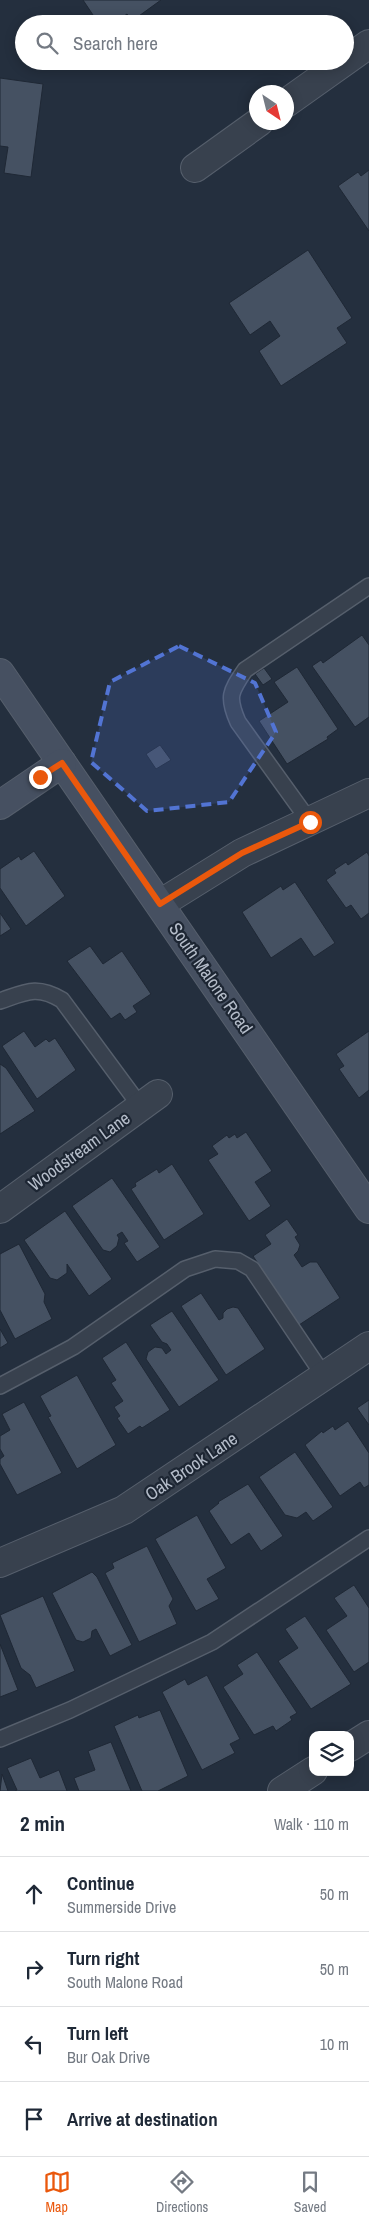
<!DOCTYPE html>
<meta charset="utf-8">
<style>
body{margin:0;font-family:"Archivo Narrow",sans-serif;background:#f6f6f7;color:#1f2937}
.controls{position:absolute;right:15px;bottom:15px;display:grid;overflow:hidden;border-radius:10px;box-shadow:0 2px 12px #0003}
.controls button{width:45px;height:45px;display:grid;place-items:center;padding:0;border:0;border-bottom:1px solid #e0e1e3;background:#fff;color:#1f2937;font:25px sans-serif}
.compass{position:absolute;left:249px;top:85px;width:45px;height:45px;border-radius:50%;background:#fff;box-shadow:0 2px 12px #0003;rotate:145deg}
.stop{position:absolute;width:15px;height:15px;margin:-11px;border:4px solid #ea580c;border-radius:50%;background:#fff}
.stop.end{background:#ea580c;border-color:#fff;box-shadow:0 1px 5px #0008}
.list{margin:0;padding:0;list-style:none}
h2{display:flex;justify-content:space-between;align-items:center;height:65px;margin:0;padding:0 20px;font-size:21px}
h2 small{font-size:16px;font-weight:400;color:#747a83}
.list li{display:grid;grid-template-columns:32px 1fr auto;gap:15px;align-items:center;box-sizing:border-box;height:75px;padding:0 20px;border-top:1px solid #e0e1e3}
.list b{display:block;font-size:19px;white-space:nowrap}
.list p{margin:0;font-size:16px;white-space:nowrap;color:#747a83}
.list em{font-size:16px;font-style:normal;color:#747a83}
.icon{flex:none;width:28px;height:28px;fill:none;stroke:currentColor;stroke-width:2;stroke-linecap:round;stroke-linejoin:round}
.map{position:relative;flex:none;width:369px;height:1791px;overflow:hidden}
.search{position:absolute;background:#fff;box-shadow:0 2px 12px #0003;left:15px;right:15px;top:15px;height:55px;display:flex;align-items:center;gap:12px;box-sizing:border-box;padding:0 18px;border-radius:28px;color:#747a83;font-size:19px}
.sheet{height:365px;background:#fff}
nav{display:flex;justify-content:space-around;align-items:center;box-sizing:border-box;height:70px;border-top:1px solid #e0e1e3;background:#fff;font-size:14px;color:#747a83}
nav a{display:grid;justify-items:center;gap:2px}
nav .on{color:#ea580c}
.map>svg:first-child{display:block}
.building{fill:#455162;stroke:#1f2835}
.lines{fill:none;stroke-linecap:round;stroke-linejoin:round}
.lane-casing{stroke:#565f6c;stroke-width:18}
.street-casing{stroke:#565f6c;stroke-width:30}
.secondary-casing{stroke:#565f6c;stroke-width:30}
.lane{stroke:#38414e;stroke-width:15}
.street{stroke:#38414e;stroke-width:28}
.secondary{stroke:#465061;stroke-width:28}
.route{stroke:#ea580c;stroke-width:6}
.marked{fill:#5274d3;fill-opacity:0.2;stroke:#5274d3;stroke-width:4;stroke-dasharray:10 6;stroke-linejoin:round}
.labels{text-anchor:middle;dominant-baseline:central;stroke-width:4.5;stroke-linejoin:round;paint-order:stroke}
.street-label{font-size:18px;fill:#b4bcc9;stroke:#1d2633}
</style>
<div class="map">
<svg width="369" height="1791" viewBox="0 0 369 1791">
<rect width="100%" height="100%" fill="#242f3e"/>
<g class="building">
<polygon points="83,0 161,0 132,21 127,14 113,24 99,24"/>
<polygon points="0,78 43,84 31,177 4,173 8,147 0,146"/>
<polygon points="369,170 369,231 338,186 358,172 361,176"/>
<polygon points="308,250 352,318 337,328 347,343 281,386 259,351 280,336 270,321 250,335 229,303"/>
<polygon points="362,635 369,645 369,717 355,727 312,666 321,660 323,663"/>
<polygon points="297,667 338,729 327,737 328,739 287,764 259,721 288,702 274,682"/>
<polygon points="264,668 272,679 263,685 255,674"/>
<polygon points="160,745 171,760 156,769 146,754"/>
<polygon points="34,851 65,896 26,926 0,888 0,869 19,856 21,860"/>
<polygon points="367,852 369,856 369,913 361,919 351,905 346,908 326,880 336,873 334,870 346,862 348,865"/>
<polygon points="295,882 335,943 314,957 301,938 271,958 242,912 281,886 283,890"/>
<polygon points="0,913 11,929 0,936"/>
<polygon points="90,946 103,964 122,951 151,994 133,1006 137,1012 125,1020 120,1013 111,1019 67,961"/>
<polygon points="24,1031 35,1047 46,1039 49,1042 55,1038 76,1070 37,1099 2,1046"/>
<polygon points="369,1031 369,1090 359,1098 339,1069 344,1066 336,1054"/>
<polygon points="0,1064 6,1068 35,1111 0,1134"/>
<polygon points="246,1132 272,1171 255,1182 271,1206 249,1221 208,1160 218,1154 212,1146 227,1135 229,1138 235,1134 237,1138"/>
<polygon points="172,1164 204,1214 164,1240 131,1189 136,1186 135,1183 157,1169 159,1173"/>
<polygon points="112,1178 160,1247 137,1262 124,1243 128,1241 122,1232 117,1235 119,1238 117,1246 110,1252 103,1250 72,1206"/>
<polygon points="65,1211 112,1279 89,1296 67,1264 67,1273 57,1280 50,1278 24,1240"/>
<polygon points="287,1219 298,1235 295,1237 300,1245 298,1251 294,1255 302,1267 310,1262 317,1262 340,1298 299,1325 253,1256 271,1244 265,1235"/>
<polygon points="19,1244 45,1294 44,1302 52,1319 15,1339 0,1310 0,1254"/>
<polygon points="201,1293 219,1320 223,1318 223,1313 227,1309 233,1307 238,1308 265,1349 226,1375 181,1306"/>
<polygon points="172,1311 219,1380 179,1407 146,1359 148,1352 155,1347 162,1348 166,1354 171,1350 167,1344 162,1342 150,1325"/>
<polygon points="0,1329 8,1343 0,1348"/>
<polygon points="126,1342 170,1410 142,1428 140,1426 128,1434 117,1418 120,1416 114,1407 123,1401 111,1383 116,1380 102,1358"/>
<polygon points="77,1375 116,1445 77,1469 48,1417 51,1416 40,1396"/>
<polygon points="369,1400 369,1425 357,1408"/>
<polygon points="24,1402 62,1473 17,1495 0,1464 0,1459 4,1456 0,1449 0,1436 10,1430 2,1414"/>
<polygon points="348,1421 369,1453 369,1485 364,1488 360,1482 340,1496 305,1445 322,1431 323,1433 333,1426 335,1430"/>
<polygon points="295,1452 333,1507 313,1521 306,1512 297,1518 285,1515 259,1477"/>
<polygon points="248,1484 283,1536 261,1551 249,1533 231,1545 209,1511 219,1503 218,1502"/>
<polygon points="197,1515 226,1568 207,1579 219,1599 196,1611 155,1539"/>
<polygon points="147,1546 173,1599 169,1606 177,1624 139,1642 105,1573 114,1568 112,1563"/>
<polygon points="92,1572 97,1577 132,1645 110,1656 96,1629 92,1631 91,1638 83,1642 76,1640 52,1593"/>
<polygon points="354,1585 369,1608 369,1662 354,1672 326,1630 347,1616 334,1598"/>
<polygon points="43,1596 75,1671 36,1688 30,1675 21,1668 0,1615"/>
<polygon points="305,1616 351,1684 311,1709 278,1661 298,1648 285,1629"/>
<polygon points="0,1644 18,1690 0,1697"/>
<polygon points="257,1652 297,1713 290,1717 292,1720 276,1731 273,1726 254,1735 223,1687 243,1674 237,1665"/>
<polygon points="207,1675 240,1739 230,1744 235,1753 202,1770 162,1692 185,1679 188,1685"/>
<polygon points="160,1710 188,1776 158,1791 142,1791 114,1726 138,1715 139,1718"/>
<polygon points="111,1742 131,1791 79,1791 74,1778 95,1770 88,1751"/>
<polygon points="31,1758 40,1778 59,1770 67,1791 15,1791 17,1790 7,1768"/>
<polygon points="2,1774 8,1791 0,1791"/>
</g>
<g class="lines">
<defs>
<g id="lane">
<path d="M310,822l-72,-100c-11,-25 -8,-30 7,-52l124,-84"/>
<path d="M0,1001c26,-9 37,-16 62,-1l79,107"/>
<polyline points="0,1386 73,1347 185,1269 215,1259 238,1261 252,1269 324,1376"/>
<polyline points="0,1739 70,1710 212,1642 369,1538"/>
</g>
<g id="street">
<polyline points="286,103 369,44"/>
<polyline points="195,168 259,122"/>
<polyline points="160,904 242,853 369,793"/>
<polyline points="0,1209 158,1094"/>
<polyline points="0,1563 124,1510 369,1346"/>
<polyline points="350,1747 369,1735"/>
<polyline points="282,1791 313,1771"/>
</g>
<g id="secondary">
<polyline points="0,673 369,1209"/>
<polyline points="0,805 62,763"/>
</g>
</defs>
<use href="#lane" class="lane-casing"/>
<use href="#street" class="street-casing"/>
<use href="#secondary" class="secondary-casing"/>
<use href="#lane" class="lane"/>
<use href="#street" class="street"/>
<use href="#secondary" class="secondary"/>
</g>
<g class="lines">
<polyline class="route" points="40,777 62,763 160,904 242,853 310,822"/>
</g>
<path class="marked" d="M179,646l76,37 21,49 -47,70 -82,9 -56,-49 19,-80z"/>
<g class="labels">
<g class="street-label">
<text transform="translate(211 978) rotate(55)">South Malone Road</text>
<text transform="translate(79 1151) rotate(-36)">Woodstream Lane</text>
<text transform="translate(191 1466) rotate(-34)">Oak Brook Lane</text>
</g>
</g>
</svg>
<div class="controls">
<button><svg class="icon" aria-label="layers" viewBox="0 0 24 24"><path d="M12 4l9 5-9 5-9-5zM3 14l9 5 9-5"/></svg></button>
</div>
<svg class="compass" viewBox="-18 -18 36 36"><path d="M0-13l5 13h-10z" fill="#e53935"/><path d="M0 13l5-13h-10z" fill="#747a83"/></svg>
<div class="stop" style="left:310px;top:822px"></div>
<div class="stop end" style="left:40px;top:777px"></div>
<div class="search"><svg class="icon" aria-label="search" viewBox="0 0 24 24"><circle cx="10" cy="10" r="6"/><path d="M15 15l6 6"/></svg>Search here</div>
</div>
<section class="sheet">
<h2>2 min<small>Walk · 110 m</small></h2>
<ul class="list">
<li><svg class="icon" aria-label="ahead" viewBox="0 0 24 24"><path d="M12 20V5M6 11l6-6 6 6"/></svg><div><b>Continue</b><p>Summerside Drive</p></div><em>50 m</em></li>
<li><svg class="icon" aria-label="right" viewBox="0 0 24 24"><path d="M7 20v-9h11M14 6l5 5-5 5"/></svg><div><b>Turn right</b><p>South Malone Road</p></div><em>50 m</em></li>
<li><svg class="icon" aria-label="left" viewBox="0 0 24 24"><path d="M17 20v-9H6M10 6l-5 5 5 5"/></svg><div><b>Turn left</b><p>Bur Oak Drive</p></div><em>10 m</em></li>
<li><svg class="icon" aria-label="arrive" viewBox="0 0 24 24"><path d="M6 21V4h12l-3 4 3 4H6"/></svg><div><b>Arrive at destination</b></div></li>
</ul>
</section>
<nav>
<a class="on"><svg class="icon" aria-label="map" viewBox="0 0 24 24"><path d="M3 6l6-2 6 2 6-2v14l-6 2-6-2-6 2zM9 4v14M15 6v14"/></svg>Map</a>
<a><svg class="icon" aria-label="directions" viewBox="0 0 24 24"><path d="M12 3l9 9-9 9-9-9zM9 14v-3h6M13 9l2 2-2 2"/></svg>Directions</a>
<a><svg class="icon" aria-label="saved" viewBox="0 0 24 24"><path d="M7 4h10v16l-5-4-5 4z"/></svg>Saved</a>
</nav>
